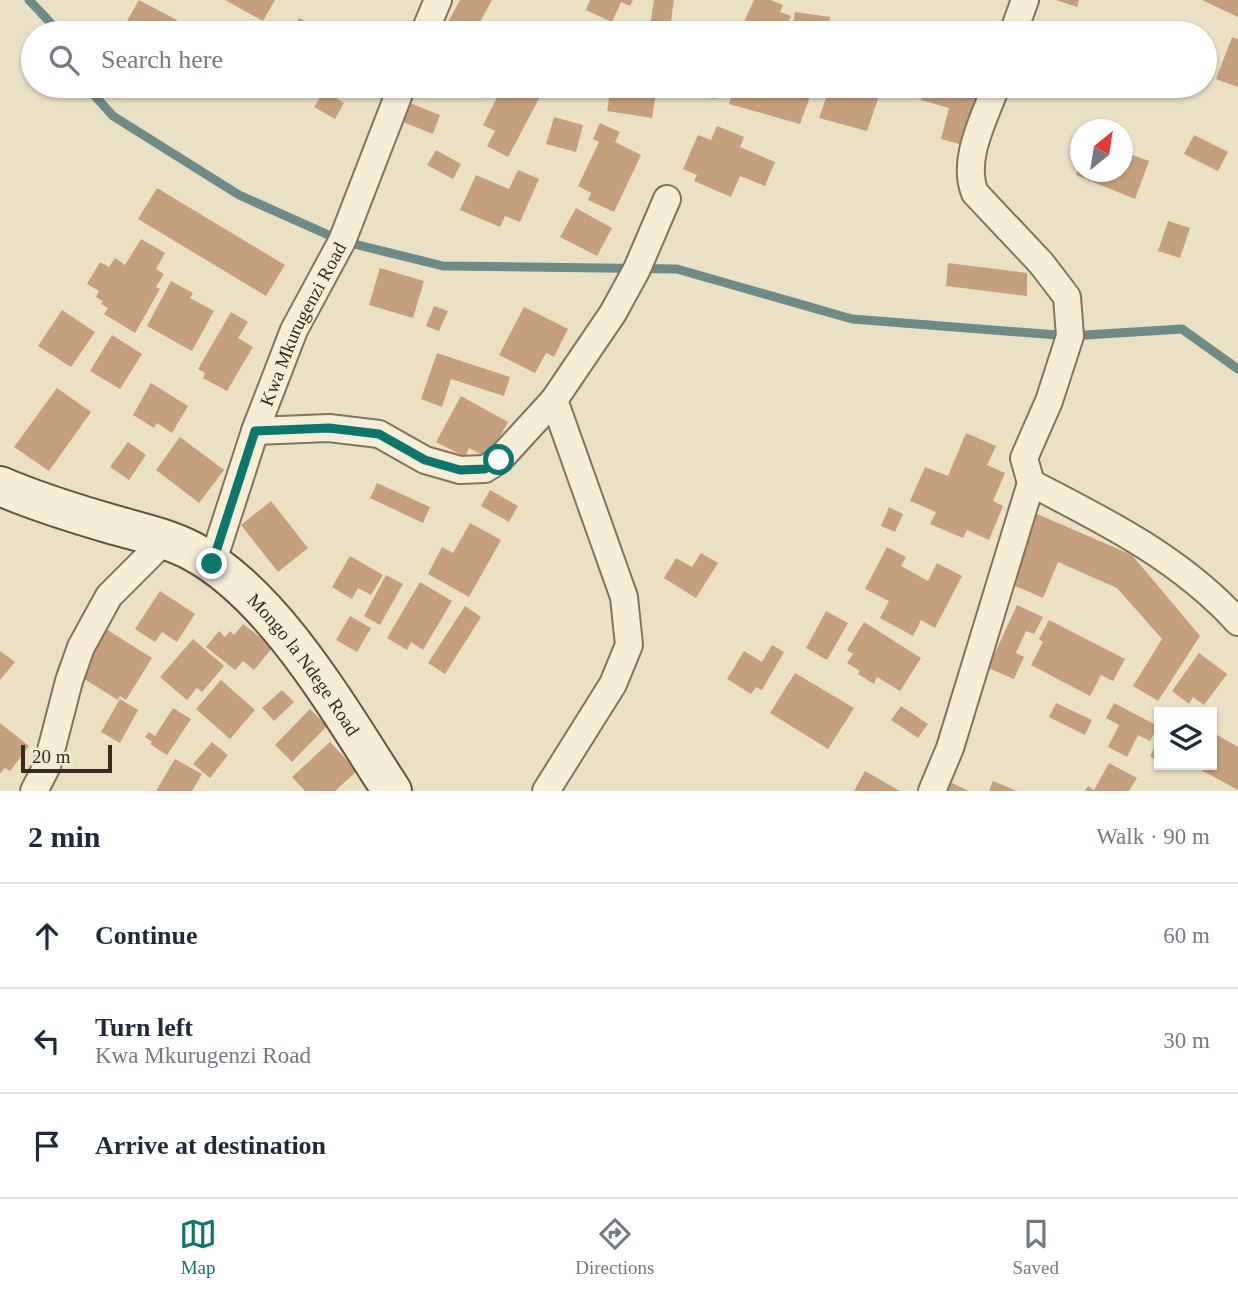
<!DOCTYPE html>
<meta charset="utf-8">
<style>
body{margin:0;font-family:Georgia,serif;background:#f2f2f3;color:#1f2937}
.controls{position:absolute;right:21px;bottom:21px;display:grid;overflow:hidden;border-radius:0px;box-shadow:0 2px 5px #0004}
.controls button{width:63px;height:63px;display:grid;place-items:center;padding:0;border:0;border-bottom:2px solid #e0e1e3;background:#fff;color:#1f2937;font:35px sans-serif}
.compass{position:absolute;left:1070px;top:119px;width:63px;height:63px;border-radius:50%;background:#fff;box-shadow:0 2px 5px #0004;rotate:30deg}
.scale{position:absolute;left:21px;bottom:18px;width:91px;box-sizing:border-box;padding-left:7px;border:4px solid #352b1f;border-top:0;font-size:19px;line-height:24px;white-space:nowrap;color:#352b1f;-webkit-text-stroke:5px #f2ebd4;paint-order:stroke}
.stop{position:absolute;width:21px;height:21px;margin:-16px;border:5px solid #0f766e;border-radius:50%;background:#fff}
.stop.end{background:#0f766e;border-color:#fff;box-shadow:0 2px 7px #0008}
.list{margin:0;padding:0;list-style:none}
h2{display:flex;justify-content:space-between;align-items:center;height:91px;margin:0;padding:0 28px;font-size:30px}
h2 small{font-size:23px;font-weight:400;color:#747a83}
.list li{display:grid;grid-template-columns:46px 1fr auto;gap:21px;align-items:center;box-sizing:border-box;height:105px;padding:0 28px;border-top:2px solid #e0e1e3}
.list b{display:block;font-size:26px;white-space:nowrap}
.list p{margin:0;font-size:23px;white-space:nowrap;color:#747a83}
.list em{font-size:23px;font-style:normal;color:#747a83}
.icon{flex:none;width:38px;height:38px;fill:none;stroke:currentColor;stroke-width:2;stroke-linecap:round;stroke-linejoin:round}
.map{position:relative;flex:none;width:1238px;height:791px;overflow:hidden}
.search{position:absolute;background:#fff;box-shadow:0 2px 5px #0004;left:21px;right:21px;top:21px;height:77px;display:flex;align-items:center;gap:18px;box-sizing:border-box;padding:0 24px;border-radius:38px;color:#747a83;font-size:26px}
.sheet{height:406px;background:#fff}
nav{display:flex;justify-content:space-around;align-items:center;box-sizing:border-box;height:98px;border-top:2px solid #e0e1e3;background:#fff;font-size:19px;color:#747a83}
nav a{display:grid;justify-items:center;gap:4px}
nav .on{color:#0f766e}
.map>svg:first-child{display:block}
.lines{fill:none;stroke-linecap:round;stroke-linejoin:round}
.stream{stroke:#6e8b86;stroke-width:9}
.building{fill:#c5a07e}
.street-casing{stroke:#83735d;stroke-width:30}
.secondary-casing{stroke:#655540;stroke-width:42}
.street{stroke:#f6eed7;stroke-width:26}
.secondary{stroke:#f6eed7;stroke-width:38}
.route{stroke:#0f766e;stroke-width:9}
.labels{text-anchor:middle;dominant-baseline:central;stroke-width:6;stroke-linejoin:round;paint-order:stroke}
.street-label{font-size:19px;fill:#352b1f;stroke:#f2ebd4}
</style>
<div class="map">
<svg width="1238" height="791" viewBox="0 0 1238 791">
<rect width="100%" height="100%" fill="#eae1c5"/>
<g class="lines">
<g class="stream">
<polyline points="29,0 60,33"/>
<polyline points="86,86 113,116 239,195 342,241 443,266 677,269 852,319 1070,336 1182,329 1238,369"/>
</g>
</g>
<g class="building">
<polygon points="139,0 177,20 170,33 161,33 147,26 143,32 126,23"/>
<polygon points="225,0 275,0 263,21"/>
<polygon points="460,0 492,0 474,33 464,33 447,24"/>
<polygon points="590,0 633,0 630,6 621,2 612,22 586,10"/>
<polygon points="654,0 674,0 670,28 650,26"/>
<polygon points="754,0 771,0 783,5 780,12 791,16 784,33 739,33"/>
<polygon points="1056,0 1079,0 1077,7"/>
<polygon points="1202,0 1238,0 1238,17"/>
<polygon points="795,12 830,17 827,33 792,31"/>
<polygon points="299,18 328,33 291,33"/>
<polygon points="844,21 870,30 869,33 840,33"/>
<polygon points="1232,37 1238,39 1238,87 1216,79"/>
<polygon points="181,86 209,86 202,98"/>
<polygon points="498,86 528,86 542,93 508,157 487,146 495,131 483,125 502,88"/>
<polygon points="611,86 657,86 652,118 607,111"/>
<polygon points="680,86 718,86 715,99 679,91"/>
<polygon points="734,86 814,86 800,124 729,104"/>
<polygon points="830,86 843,86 879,96 867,131 819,118"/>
<polygon points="925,86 979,86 963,145 941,139 949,108 921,100"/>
<polygon points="324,91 344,103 335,119 314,107"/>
<polygon points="405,101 440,115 433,134 398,120"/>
<polygon points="554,117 583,125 576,152 546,144"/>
<polygon points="600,123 620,132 615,142 641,155 614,212 588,200 591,193 578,186 599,142 593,139"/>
<polygon points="717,126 744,137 740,147 775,162 765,186 740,176 731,197 694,181 697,175 683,169 698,135 711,140"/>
<polygon points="1194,135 1228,152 1218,171 1184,154"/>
<polygon points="436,150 461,164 453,179 427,165"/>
<polygon points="1122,151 1149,161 1135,199 1076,175 1080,163 1080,172 1122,172"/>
<polygon points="518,170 539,179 520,222 505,216 500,227 460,210 476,175 509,189"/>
<polygon points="157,188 285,265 266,296 138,219"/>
<polygon points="576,208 612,228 597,256 560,237"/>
<polygon points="1168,221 1190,228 1180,258 1158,251"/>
<polygon points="141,239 165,253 156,269 164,274 156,287 160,289 135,333 104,314 108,308 101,304 103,301 96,297 99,291 87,284 100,262 109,267 115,258 125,265"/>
<polygon points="948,263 1027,273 1027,296 946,286"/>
<polygon points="380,268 424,281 413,318 369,305"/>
<polygon points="171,281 193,293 190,298 214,311 192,351 147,326"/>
<polygon points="434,306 448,311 439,331 426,326"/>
<polygon points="524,307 568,329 554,357 546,353 535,373 499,355"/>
<polygon points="62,310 95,332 71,367 38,346"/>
<polygon points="231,312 248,322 238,338 253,347 227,391 203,378 205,373 198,369"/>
<polygon points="112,335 142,354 120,389 90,371"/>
<polygon points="437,353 510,377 504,396 451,379 442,407 421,399"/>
<polygon points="151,383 188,406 172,433 157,423 154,428 133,415"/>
<polygon points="57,388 91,412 49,471 14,447"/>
<polygon points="461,396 508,422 488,458 469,448 465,457 436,442"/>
<polygon points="966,433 996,446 987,465 1005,473 993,501 1003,506 989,540 967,530 963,538 930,524 936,512 910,501 925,467 948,476"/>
<polygon points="180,437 224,470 199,503 156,470"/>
<polygon points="128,442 146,455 129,480 110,467"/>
<polygon points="377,483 430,507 423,523 370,498"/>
<polygon points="490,490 518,506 509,522 481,506"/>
<polygon points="271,501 308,548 278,572 241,525"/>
<polygon points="889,507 903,514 895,532 881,526"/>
<polygon points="1035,513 1132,555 1200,636 1158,701 1133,686 1162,639 1117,588 1058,562 1043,598 1006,582"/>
<polygon points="470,523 501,540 469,597 428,574 442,547 453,553"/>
<polygon points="887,547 906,557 901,566 928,581 937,563 962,576 935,628 921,620 913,636 880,618 889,601 865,589"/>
<polygon points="701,553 718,563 696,598 664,578 676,558 692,567"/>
<polygon points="350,556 383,575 371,595 358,588 352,599 332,587"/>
<polygon points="386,575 403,584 380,625 364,616"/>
<polygon points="420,582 452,601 423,650 411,642 407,650 387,638"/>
<polygon points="160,591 195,614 177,642 162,632 155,642 135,629"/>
<polygon points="1017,605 1043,617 1034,634 1026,631 1016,653 1024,657 1014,679 988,668"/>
<polygon points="465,606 481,617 445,674 428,663"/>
<polygon points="826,611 848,623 827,660 806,648"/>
<polygon points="350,616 371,628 357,652 336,640"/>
<polygon points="1049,620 1125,659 1113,681 1101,675 1090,696 1031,665 1043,642 1039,639"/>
<polygon points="864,622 921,658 900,691 877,677 874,684 858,674 860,671 847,663 853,654 847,650"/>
<polygon points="243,624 273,647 254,670 243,661 235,670 206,647 219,631 225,637 230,631 234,635"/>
<polygon points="106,629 152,658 126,700 120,696 118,700 78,675"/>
<polygon points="193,639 224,666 202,692 197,688 187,700 160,677"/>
<polygon points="772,645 784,652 762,690 756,687 751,694 727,679 744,651 762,662"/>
<polygon points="0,651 15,662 0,680"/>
<polygon points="1199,653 1227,674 1204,705 1193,697 1189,704 1172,691"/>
<polygon points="795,673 854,708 828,749 770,713"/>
<polygon points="221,680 255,710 230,739 196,709"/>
<polygon points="282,690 294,702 274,721 262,708"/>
<polygon points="120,699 138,710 120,743 101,732"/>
<polygon points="1056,703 1092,720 1085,735 1049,717"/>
<polygon points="1114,703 1158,726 1150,741 1138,735 1127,757 1108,747 1119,725 1106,718"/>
<polygon points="901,706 928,724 918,738 891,720"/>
<polygon points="173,708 191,719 167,755 150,744 152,742 145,737 149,732 155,736"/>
<polygon points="310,709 327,726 292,762 275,745"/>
<polygon points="0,723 29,746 10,771 5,768 0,774"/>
<polygon points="1212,732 1238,747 1238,790 1192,765 1212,765"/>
<polygon points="1159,739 1159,762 1150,756"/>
<polygon points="212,742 228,755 210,778 193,764"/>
<polygon points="330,742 357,771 335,791 305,791 292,777"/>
<polygon points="175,759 202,774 192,791 156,791"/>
<polygon points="1109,763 1137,778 1129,791 1085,791 1088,786 1094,790"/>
<polygon points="865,771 900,791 854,791"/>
<polygon points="993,781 1017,791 989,791"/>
<polygon points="952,783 969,791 948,791"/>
</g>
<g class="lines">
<defs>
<g id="street">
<polyline points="424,33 438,0"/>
<polyline points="1013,33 1025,0"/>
<polyline points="255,431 329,428 379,434 425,460 460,470 485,469 499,460 554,400 613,313 637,269 667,199"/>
<path d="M1031,483c74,38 150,76 207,139"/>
<path id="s1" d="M212,564l43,-133 39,-101 48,-89 60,-155"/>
<polyline points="34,791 47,766 69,681 81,647 109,596 166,539"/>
<polyline points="546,791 613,684 629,645 624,597 554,400"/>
<path d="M932,791l18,-43 81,-265 -7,-25 25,-57 21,-65 -3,-39 -26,-34 -66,-70c-14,-34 10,-75 21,-107"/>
</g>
<g id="secondary">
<path id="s2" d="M0,486c37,16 73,27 111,38 28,8 56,14 81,27 83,44 149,162 200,240"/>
</g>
</defs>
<use href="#street" class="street-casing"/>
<use href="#secondary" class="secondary-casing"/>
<use href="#street" class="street"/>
<use href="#secondary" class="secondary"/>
</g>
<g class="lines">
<polyline class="route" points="212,564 255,431 329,428 379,434 425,460 460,470 485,469 499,460"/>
</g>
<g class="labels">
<g class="street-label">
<text stroke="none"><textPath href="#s1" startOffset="257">Kwa Mkurugenzi Road</textPath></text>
<text stroke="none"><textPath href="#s2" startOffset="364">Mongo la Ndege Road</textPath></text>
</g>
</g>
</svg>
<div class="controls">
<button><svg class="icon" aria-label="layers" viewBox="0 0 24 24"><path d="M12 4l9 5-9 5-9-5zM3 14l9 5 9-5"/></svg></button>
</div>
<svg class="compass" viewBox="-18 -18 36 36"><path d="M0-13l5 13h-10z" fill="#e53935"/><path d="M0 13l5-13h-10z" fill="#747a83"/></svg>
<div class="scale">20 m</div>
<div class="stop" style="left:499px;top:460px"></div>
<div class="stop end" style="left:212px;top:564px"></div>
<div class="search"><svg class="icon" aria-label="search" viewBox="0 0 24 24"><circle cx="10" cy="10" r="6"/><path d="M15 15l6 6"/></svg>Search here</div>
</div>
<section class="sheet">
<h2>2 min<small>Walk · 90 m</small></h2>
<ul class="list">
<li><svg class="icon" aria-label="ahead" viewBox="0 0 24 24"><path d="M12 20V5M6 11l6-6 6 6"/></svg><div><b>Continue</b></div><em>60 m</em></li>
<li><svg class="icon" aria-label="left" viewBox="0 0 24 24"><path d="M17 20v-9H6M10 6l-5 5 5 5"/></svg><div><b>Turn left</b><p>Kwa Mkurugenzi Road</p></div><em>30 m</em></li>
<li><svg class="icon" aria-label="arrive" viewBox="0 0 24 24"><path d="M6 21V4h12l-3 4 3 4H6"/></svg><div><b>Arrive at destination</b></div></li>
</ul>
</section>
<nav>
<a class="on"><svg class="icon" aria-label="map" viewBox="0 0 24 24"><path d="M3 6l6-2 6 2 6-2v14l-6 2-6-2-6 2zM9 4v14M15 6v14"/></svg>Map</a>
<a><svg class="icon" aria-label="directions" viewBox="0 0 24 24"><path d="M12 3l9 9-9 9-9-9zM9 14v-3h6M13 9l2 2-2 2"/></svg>Directions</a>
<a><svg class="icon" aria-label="saved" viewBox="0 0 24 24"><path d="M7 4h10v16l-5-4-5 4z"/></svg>Saved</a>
</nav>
